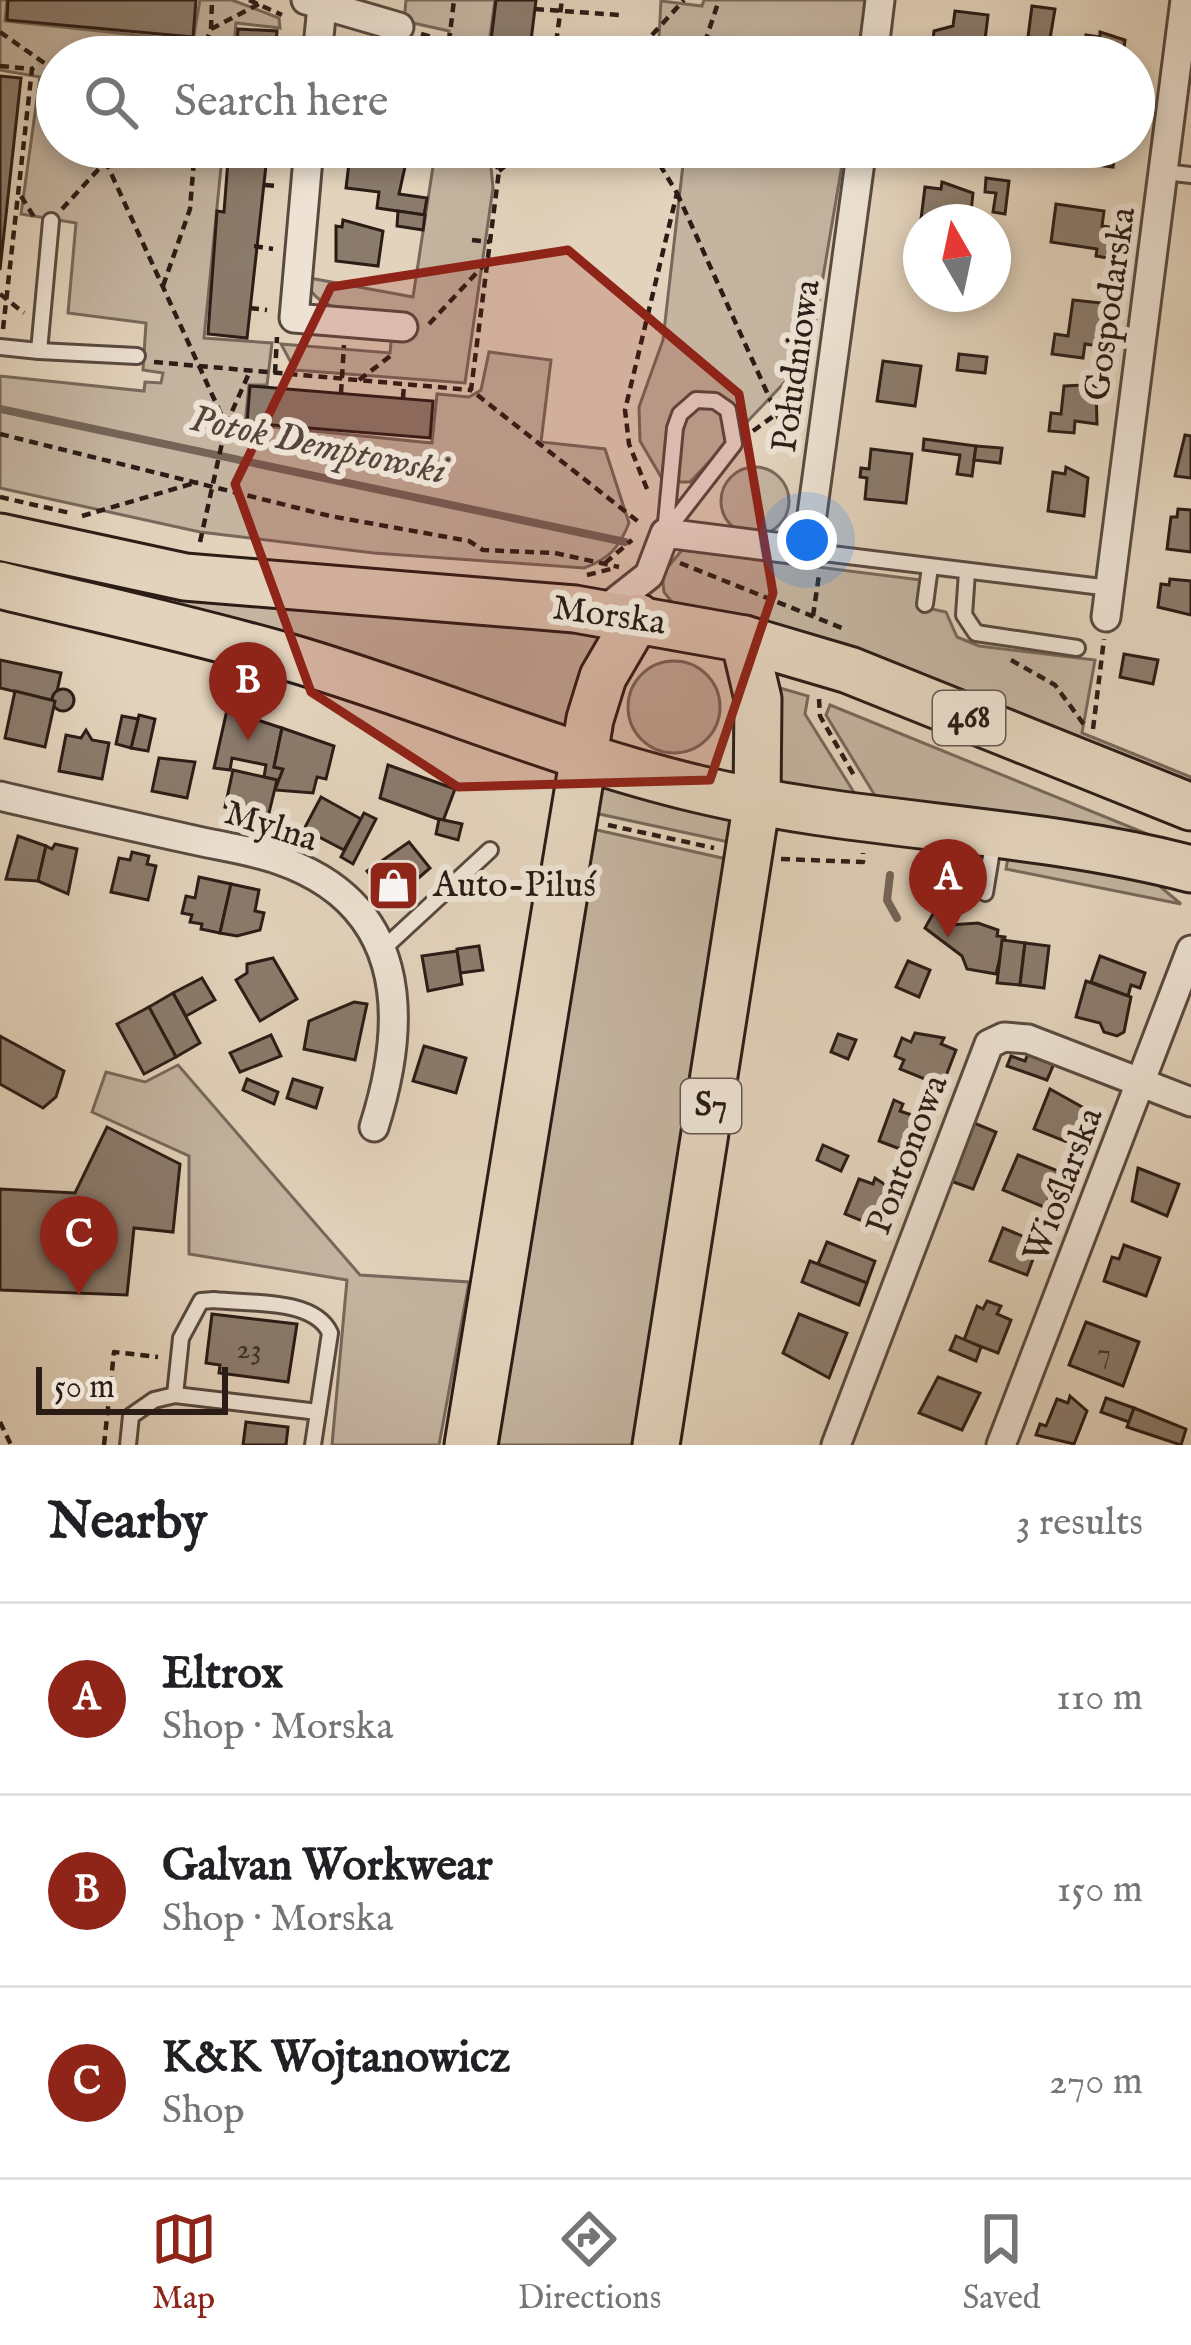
<!DOCTYPE html>
<meta charset="utf-8">
<style>
body{margin:0;font-family:"IM FELL English",serif;background:#f2f2f2;color:#202124}
.compass{position:absolute;left:903px;top:204px;width:108px;height:108px;border-radius:50%;background:#fff;box-shadow:0 6px 18px #0003;rotate:351deg}
.scale{position:absolute;left:36px;bottom:30px;width:192px;box-sizing:border-box;padding-left:12px;border:6px solid #2b1c16;border-top:0;font-size:33px;line-height:42px;white-space:nowrap;color:#2b1c16;-webkit-text-stroke:9px #ede2d3;paint-order:stroke}
.you{position:absolute;left:807px;top:540px;width:42px;height:42px;margin:-30px;border:9px solid #fff;border-radius:50%;background:#1a73e8;box-shadow:0 0 0 18px #1a73e833}
.badge{display:grid;place-items:center;width:78px;height:78px;border-radius:50%;background:#8f2418;color:#fff;font-size:39px;font-weight:700}
.pin{position:absolute;translate:-50% -99px;filter:drop-shadow(0 3px 6px #0008)}
.pin::after{content:'';position:absolute;top:63px;width:42px;height:36px;background:inherit;clip-path:polygon(0 0,100% 0,50% 100%)}
.list{margin:0;padding:0;list-style:none}
h2{display:flex;justify-content:space-between;align-items:center;height:156px;margin:0;padding:0 48px;font-size:51px}
h2 small{font-size:39px;font-weight:400;color:#757577}
.list li{display:grid;grid-template-columns:78px 1fr auto;gap:36px;align-items:center;box-sizing:border-box;height:192px;padding:0 48px;border-top:3px solid #e0e0e0}
.list b{display:block;font-size:45px;white-space:nowrap}
.list p{margin:0;font-size:39px;white-space:nowrap;color:#757577}
.list em{font-size:39px;font-style:normal;color:#757577}
.icon{flex:none;width:66px;height:66px;fill:none;stroke:currentColor;stroke-width:2;stroke-linecap:round;stroke-linejoin:round}
.map{position:relative;flex:none;width:1191px;height:1445px;overflow:hidden}
.search{position:absolute;background:#fff;box-shadow:0 6px 18px #0003;left:36px;right:36px;top:36px;height:132px;display:flex;align-items:center;gap:30px;box-sizing:border-box;padding:0 42px;border-radius:66px;color:#757577;font-size:45px}
.sheet{height:732px;background:#fff}
nav{display:flex;justify-content:space-around;align-items:center;box-sizing:border-box;height:168px;border-top:3px solid #e0e0e0;background:#fff;font-size:33px;color:#757577}
nav a{display:grid;justify-items:center;gap:6px}
nav .on{color:#8f2418}
.map>svg:first-child{display:block}
.green{fill:#c4b4a0;stroke:#78685b;stroke-width:3}
.lines{fill:none;stroke-linecap:round;stroke-linejoin:round}
.stream{stroke:#746558;stroke-width:8}
.building{fill:#8b7b6c;stroke:#2b1c16;stroke-width:3}
.service-casing{stroke:#594a40;stroke-width:20}
.minor-casing{stroke:#594a40;stroke-width:33}
.primary-casing{stroke:#2b1c16;stroke-width:51}
.motorway-casing{stroke:#2b1c16;stroke-width:57}
.path{stroke:#2b1c16;stroke-width:4.5;stroke-dasharray:9 6;stroke-linecap:butt}
.service{stroke:#ede2d3;stroke-width:14}
.minor{stroke:#ede2d3;stroke-width:27}
.primary{stroke:#e3d3bc;stroke-width:45}
.motorway{stroke:#e3d3bc;stroke-width:51}
.marked{fill:#8f2418;fill-opacity:0.2;stroke:#8f2418;stroke-width:9;stroke-linejoin:round}
.labels{text-anchor:middle;dominant-baseline:central;stroke-width:12;stroke-linejoin:round;paint-order:stroke}
.number-label{font-size:30px;fill:#43342c}
.shield{fill:#ede2d3;stroke:#65574f;stroke-width:3}
.shield-label{font-size:33px;font-weight:bold;fill:#2b1c16}
.street-label{font-size:36px;fill:#2b1c16;stroke:#ede2d3}
.poi-label{font-size:36px;fill:#2b1c16;stroke:#ede2d3;text-anchor:start}
.water-label{font-size:39px;font-style:italic;fill:#55463c;stroke:#ede2d3}
</style>
<div class="map">
<svg width="1191" height="1445" viewBox="0 0 1191 1445">
<rect width="100%" height="100%" fill="#e3d3bc"/>
<filter id="stains"><feTurbulence type="fractalNoise" baseFrequency=".00167" numOctaves="4"/><feColorMatrix values="0 0 0 0 .2 0 0 0 0 .09 0 0 0 0 .02 0 0 0 .5 -.17"/></filter>
<radialGradient id="worn" r=".72"><stop offset=".6" stop-color="#630" stop-opacity="0"/><stop offset="1" stop-color="#630" stop-opacity=".3"/></radialGradient>
<g class="green">
<path d="M0,0h7l-2,21 188,20 7,-41h32l47,18 1,10 -44,-5 -3,34h-176v90h166l-19,191 68,5 -5,42h-18l-4,39 187,19 5,-49 32,3 12,-7 8,-38 62,8 -10,82 64,7 24,74c-10,25 -20,36 -45,45l-210,-15 -174,-21 -200,-44v-112l144,15 1,-9 16,1 2,-10 -20,-3 3,-47 -78,-10 8,-90 -55,-9 19,-137 -40,-7z"/>
<polygon points="406,0 495,0 487,57 447,57 449,31 404,21"/>
<polygon points="704,0 866,0 858,57 681,57 679,46 659,37 661,1 702,6"/>
<path d="M436,147h53l4,41 -28,195 -170,-13 -14,-26 109,9 2,-20 20,2v-20c-39,-4 -95,5 -108,-38l109,20z"/>
<polygon points="685,147 845,147 812,342 784,383 690,482 664,482 640,441 639,407 663,340"/>
<circle cx="755" cy="501" r="34"/>
<polygon points="682,550 921,580 918,606 946,612 957,637 979,646 1095,660 1082,733 1191,777 1191,792 674,605 664,592 662,574"/>
<polygon points="0,563 156,597 603,633 578,685 569,736 0,570"/>
<circle cx="674" cy="707" r="46"/>
<polygon points="773,686 808,696 805,714 860,802 765,789"/>
<polygon points="830,705 1157,838 1191,849 877,799 826,715"/>
<polygon points="597,779 738,814 733,843 590,812"/>
<polygon points="588,828 731,860 639,1445 497,1445"/>
<polygon points="1009,852 1157,884 1181,904 1006,869"/>
<polygon points="178,1065 360,1275 469,1282 439,1445 332,1445 347,1280 189,1254 189,1156 92,1112 106,1072 145,1082"/>
</g>
<g class="lines">
<g class="stream">
<polyline points="0,409 625,542"/>
<polyline points="890,875 887,900 897,918"/>
</g>
</g>
<g class="building">
<polygon points="8,0 196,0 193,37 7,20"/>
<polygon points="496,0 536,0 529,57 489,57"/>
<polygon points="1032,6 1055,9 1050,39 1028,37"/>
<polygon points="955,11 988,15 983,57 940,57 940,52 932,51 934,31 953,26"/>
<polygon points="238,29 277,31 275,57 236,57"/>
<polygon points="1100,32 1125,40 1123,57 1083,57 1086,35 1100,37"/>
<polygon points="0,76 21,78 0,270"/>
<polygon points="229,147 268,147 247,338 208,334 217,211 224,212"/>
<polygon points="358,147 408,153 399,194 427,198 424,215 377,208 379,192 346,188 350,155 357,156"/>
<polygon points="1066,147 1126,147 1116,149 1113,167 1064,161"/>
<polygon points="986,178 1009,181 1005,214 993,212 996,193 985,192"/>
<polygon points="942,182 973,193 970,222 921,222 920,227 925,187 941,189"/>
<polygon points="1056,204 1104,211 1102,226 1117,228 1113,259 1096,256 1097,249 1051,242"/>
<polygon points="398,211 425,215 423,230 397,226"/>
<polygon points="343,220 383,231 378,266 336,261 336,226 342,227"/>
<polygon points="1073,300 1111,304 1106,347 1085,344 1083,358 1052,354 1055,334 1068,336"/>
<polygon points="959,354 987,357 985,373 957,370"/>
<polygon points="883,361 921,366 915,406 877,401"/>
<polygon points="1085,385 1096,386 1097,424 1075,421 1074,433 1049,431 1051,413 1061,414 1064,386"/>
<polygon points="250,386 433,401 430,438 247,423"/>
<polygon points="1185,435 1191,436 1191,478 1175,476"/>
<polygon points="924,439 976,446 972,476 957,474 960,455 923,450"/>
<polygon points="976,446 1002,448 1000,463 974,460"/>
<polygon points="871,449 912,454 906,503 865,499 867,478 860,477 861,468 869,469"/>
<polygon points="1066,467 1088,478 1084,516 1048,511 1053,472 1065,474"/>
<polygon points="1178,509 1191,510 1191,552 1167,549 1171,517 1177,517"/>
<polygon points="1170,579 1191,581 1191,615 1158,607 1161,584 1169,585"/>
<polygon points="1124,654 1158,660 1153,684 1120,677"/>
<polygon points="0,660 61,673 55,701 0,688"/>
<circle cx="63" cy="700" r="11"/>
<polygon points="15,691 55,701 45,747 5,738"/>
<polygon points="227,710 282,728 274,767 283,769 280,781 264,777 266,765 232,758 230,770 214,768"/>
<polygon points="139,715 155,719 148,751 131,748"/>
<polygon points="122,716 138,719 131,748 116,744"/>
<polygon points="282,728 334,746 326,779 317,777 313,793 275,790 283,769 274,767"/>
<polygon points="86,730 92,740 109,743 102,779 59,771 66,735 81,738"/>
<polygon points="159,758 195,762 187,798 152,791"/>
<polygon points="388,765 455,789 443,821 380,798"/>
<polygon points="233,770 277,780 268,817 225,807"/>
<polygon points="321,797 361,819 344,850 304,829"/>
<polygon points="364,813 376,819 353,864 341,857"/>
<polygon points="439,819 462,824 458,840 436,834"/>
<polygon points="18,836 46,846 38,881 6,879"/>
<polygon points="409,842 430,868 392,901 367,871"/>
<polygon points="55,844 77,849 68,894 38,881 46,846 52,849"/>
<polygon points="132,852 149,856 147,864 156,866 148,900 111,892 119,858 130,860"/>
<polygon points="199,877 231,884 220,933 201,929 202,924 190,922 192,915 182,913 186,896 195,898"/>
<polygon points="231,884 259,890 255,911 264,913 260,930 237,936 220,933"/>
<polygon points="934,912 944,913 950,925 978,923 998,930 997,936 1005,937 996,974 967,969 962,956 925,928"/>
<polygon points="1002,940 1025,943 1020,985 997,983"/>
<polygon points="1025,943 1049,946 1044,988 1020,985"/>
<polygon points="479,946 483,970 460,973 457,949"/>
<polygon points="457,951 462,984 428,991 422,956"/>
<polygon points="1100,956 1145,973 1140,988 1131,985 1128,996 1091,982"/>
<polygon points="273,958 297,999 260,1021 236,980 247,973 247,964"/>
<polygon points="908,961 930,970 919,997 896,987"/>
<polygon points="202,978 215,1000 186,1016 173,993"/>
<polygon points="1086,981 1131,997 1124,1032 1117,1036 1104,1032 1100,1023 1076,1017"/>
<polygon points="173,993 200,1043 176,1057 149,1007"/>
<polygon points="354,1002 367,1004 355,1060 304,1049 309,1021"/>
<polygon points="149,1007 176,1057 144,1074 117,1024"/>
<polygon points="915,1033 944,1038 941,1044 956,1050 942,1086 900,1069 904,1060 895,1056 902,1038 911,1042"/>
<polygon points="838,1034 856,1040 848,1059 831,1052"/>
<polygon points="271,1035 281,1056 240,1072 230,1053"/>
<polygon points="0,1036 64,1071 56,1097 43,1108 0,1084"/>
<polygon points="424,1046 466,1058 456,1093 413,1081"/>
<polygon points="1029,1051 1055,1061 1047,1080 1007,1066 1011,1056 1025,1061"/>
<polygon points="247,1079 278,1092 274,1104 243,1090"/>
<polygon points="293,1079 322,1088 316,1108 287,1098"/>
<polygon points="1050,1089 1091,1112 1080,1141 1068,1136 1067,1142 1034,1129"/>
<polygon points="894,1100 903,1104 900,1111 929,1121 916,1155 879,1141"/>
<polygon points="974,1123 996,1132 973,1189 951,1181"/>
<polygon points="107,1127 180,1164 173,1232 134,1228 127,1295 0,1290 0,1189 75,1193"/>
<polygon points="823,1145 848,1156 841,1171 817,1160"/>
<polygon points="1018,1155 1063,1173 1044,1207 1003,1190"/>
<polygon points="1138,1168 1179,1184 1167,1216 1132,1201"/>
<polygon points="875,1178 901,1195 887,1231 845,1214 859,1179 873,1184"/>
<polygon points="1003,1228 1039,1243 1027,1275 990,1261"/>
<polygon points="827,1242 875,1261 867,1283 818,1264"/>
<polygon points="1124,1245 1160,1258 1146,1296 1104,1281 1112,1257 1119,1259"/>
<polygon points="810,1261 867,1283 859,1305 802,1282"/>
<polygon points="987,1301 1001,1306 997,1314 1011,1320 998,1353 964,1340 977,1306 983,1309"/>
<polygon points="212,1314 297,1324 288,1382 219,1373 220,1365 206,1363"/>
<polygon points="799,1314 847,1333 829,1378 783,1353"/>
<polygon points="1086,1322 1139,1342 1123,1386 1069,1365"/>
<polygon points="956,1336 981,1347 976,1361 950,1350"/>
<polygon points="938,1377 980,1393 962,1430 919,1413"/>
<polygon points="1070,1396 1087,1411 1074,1444 1036,1435 1040,1424 1046,1426 1057,1399 1068,1403"/>
<polygon points="1106,1398 1134,1408 1129,1422 1101,1412"/>
<polygon points="1134,1408 1186,1429 1181,1445 1127,1427"/>
<polygon points="246,1422 288,1427 286,1445 243,1445"/>
</g>
<g class="lines">
<defs>
<g id="service">
<polyline points="1165,172 1191,175"/>
<polyline points="0,347 39,351 51,221"/>
<polyline points="39,351 137,356"/>
<polygon points="696,400 715,401 728,410 734,444 665,533 675,428 680,414"/>
<polyline points="807,551 1110,588"/>
<polyline points="967,572 964,615 976,633 1077,648"/>
<polyline points="925,604 930,567"/>
<polyline points="985,893 994,838"/>
<polyline points="383,949 490,850"/>
<path d="M175,1395l6,-57 20,-37 13,-1c34,4 100,-2 116,33l-12,79"/>
<polyline points="128,1445 131,1416 154,1400 175,1395 318,1412 313,1445"/>
</g>
<g id="minor">
<polyline points="306,0 399,27"/>
<polyline points="317,57 322,6"/>
<polyline points="873,57 880,0"/>
<polyline points="309,147 294,318 403,327"/>
<polyline points="602,612 649,575 665,533 807,551 862,147"/>
<polyline points="1106,617 1185,0"/>
<path d="M0,796c63,15 126,29 189,43 30,7 62,11 90,21 128,44 130,157 95,267"/>
<polyline points="836,1445 989,1044 1004,1037 1028,1039 1191,1102"/>
<polyline points="1001,1445 1191,950"/>
</g>
<g id="primary">
<polyline points="0,537 185,577 575,609 744,639 849,670 1191,807"/>
<path d="M0,585c97,24 195,45 291,73 137,40 268,98 407,131 163,39 331,38 493,80"/>
<polyline points="561,894 590,719 603,677 638,617"/>
<polyline points="656,1445 757,801 758,699 744,639"/>
</g>
<polyline id="motorway" points="471,1445 561,894"/>
</defs>
<use href="#service" class="service-casing"/>
<use href="#minor" class="minor-casing"/>
<use href="#primary" class="primary-casing"/>
<use href="#motorway" class="motorway-casing"/>
<g class="path">
<polyline points="249,0 282,15"/>
<polyline points="535,9 619,15"/>
<polyline points="211,29 212,0"/>
<polyline points="0,32 57,72"/>
<polyline points="421,34 449,42 455,57"/>
<polyline points="652,35 684,0"/>
<polyline points="449,42 454,0"/>
<polyline points="200,57 211,29 259,4"/>
<polyline points="554,57 562,0"/>
<polyline points="700,57 719,0"/>
<polyline points="0,66 32,69"/>
<polyline points="99,147 226,425"/>
<polyline points="488,147 499,171 471,390 640,523"/>
<polyline points="499,171 528,147"/>
<polyline points="265,185 278,186"/>
<polyline points="677,193 793,450"/>
<polyline points="21,196 34,217"/>
<polyline points="62,209 119,147"/>
<polyline points="472,240 490,242"/>
<polyline points="254,246 273,249"/>
<polyline points="163,286 190,209 195,147"/>
<polyline points="0,294 24,313"/>
<polyline points="250,308 267,310"/>
<polyline points="429,324 483,266"/>
<polyline points="3,329 32,69 39,64"/>
<polyline points="154,362 471,390"/>
<polyline points="275,373 277,337"/>
<polyline points="359,380 393,354"/>
<polyline points="341,393 344,345"/>
<polyline points="403,398 404,384"/>
<polyline points="753,431 775,415 804,372"/>
<polyline points="0,434 330,516 469,541 483,550 555,553 619,567"/>
<polyline points="647,489 629,444 625,410 677,193 649,147"/>
<polyline points="0,497 70,513"/>
<polyline points="82,516 198,482"/>
<polyline points="200,542 226,425 250,371"/>
<polyline points="605,563 632,540"/>
<polyline points="680,563 847,630"/>
<polyline points="587,575 611,569"/>
<polyline points="813,616 819,575"/>
<polyline points="1011,660 1055,685 1085,726"/>
<polyline points="819,699 820,716 856,779"/>
<polyline points="1093,729 1104,639"/>
<polyline points="608,825 714,848"/>
<polyline points="781,859 863,862 863,853"/>
<polyline points="0,1422 11,1445"/>
<polyline points="104,1445 114,1352 158,1357"/>
</g>
<use href="#service" class="service"/>
<use href="#minor" class="minor"/>
<use href="#primary" class="primary"/>
<use href="#motorway" class="motorway"/>
</g>
<path class="marked" d="M568,250l171,144 34,199 -63,187 -252,7 -147,-95 -76,-208 96,-197z"/>
<defs>
<symbol id="shop-square" viewBox="-11 -11 22 22"><rect x="-9" y="-9" width="18" height="18" rx="4" fill="#8f2418" stroke="#ede2d3"/><path d="M-5-2.5h2.3a2.7 3.5 0 0 1 5.4 0H5L5.5 6h-11ZM-1.5-2.5h3a1.5 2.3 0 0 0-3 0Z" fill="#fff"/></symbol>
</defs>
<g fill-rule="evenodd">
<use href="#shop-square" x="364" y="856" width="59" height="59"/>
</g>
<g class="labels">
<g class="number-label">
<text x="249" y="1350">23</text>
<text x="1104" y="1354">7</text>
</g>
<g class="shield">
<rect x="933" y="691" width="72" height="54" rx="9"/>
<rect x="681" y="1079" width="60" height="54" rx="9"/>
</g>
<g class="shield-label">
<text x="969" y="718">468</text>
<text x="711" y="1106">S7</text>
</g>
<g class="street-label">
<text transform="translate(1111 304) rotate(-82)">Gospodarska</text>
<text transform="translate(797 366) rotate(-82)">Południowa</text>
<text transform="translate(609 616) rotate(8)">Morska</text>
<text transform="translate(271 827) rotate(18)">Mylna</text>
<text transform="translate(908 1155) rotate(-69)">Pontonowa</text>
<text transform="translate(1064 1185) rotate(-69)">Wioślarska</text>
</g>
<g class="poi-label">
<text x="433" y="886">Auto-Piluś</text>
</g>
<g class="water-label">
<text transform="translate(318 446) rotate(12)">Potok Demptowski</text>
</g>
</g>
<rect width="100%" height="100%" filter="url(#stains)"/>
<rect width="100%" height="100%" fill="url(#worn)"/>
</svg>
<svg class="compass" viewBox="-18 -18 36 36"><path d="M0-13l5 13h-10z" fill="#e53935"/><path d="M0 13l5-13h-10z" fill="#757577"/></svg>
<div class="scale">50 m</div>
<div class="you"></div>
<div class="pin badge" style="left:948px;top:938px">A</div>
<div class="pin badge" style="left:248px;top:741px">B</div>
<div class="pin badge" style="left:79px;top:1295px">C</div>
<div class="search"><svg class="icon" aria-label="search" viewBox="0 0 24 24"><circle cx="10" cy="10" r="6"/><path d="M15 15l6 6"/></svg>Search here</div>
</div>
<section class="sheet">
<h2>Nearby<small>3 results</small></h2>
<ul class="list">
<li><span class="badge">A</span><div><b>Eltrox</b><p>Shop · Morska</p></div><em>110 m</em></li>
<li><span class="badge">B</span><div><b>Galvan Workwear</b><p>Shop · Morska</p></div><em>150 m</em></li>
<li><span class="badge">C</span><div><b>K&amp;K Wojtanowicz</b><p>Shop</p></div><em>270 m</em></li>
</ul>
</section>
<nav>
<a class="on"><svg class="icon" aria-label="map" viewBox="0 0 24 24"><path d="M3 6l6-2 6 2 6-2v14l-6 2-6-2-6 2zM9 4v14M15 6v14"/></svg>Map</a>
<a><svg class="icon" aria-label="directions" viewBox="0 0 24 24"><path d="M12 3l9 9-9 9-9-9zM9 14v-3h6M13 9l2 2-2 2"/></svg>Directions</a>
<a><svg class="icon" aria-label="saved" viewBox="0 0 24 24"><path d="M7 4h10v16l-5-4-5 4z"/></svg>Saved</a>
</nav>
